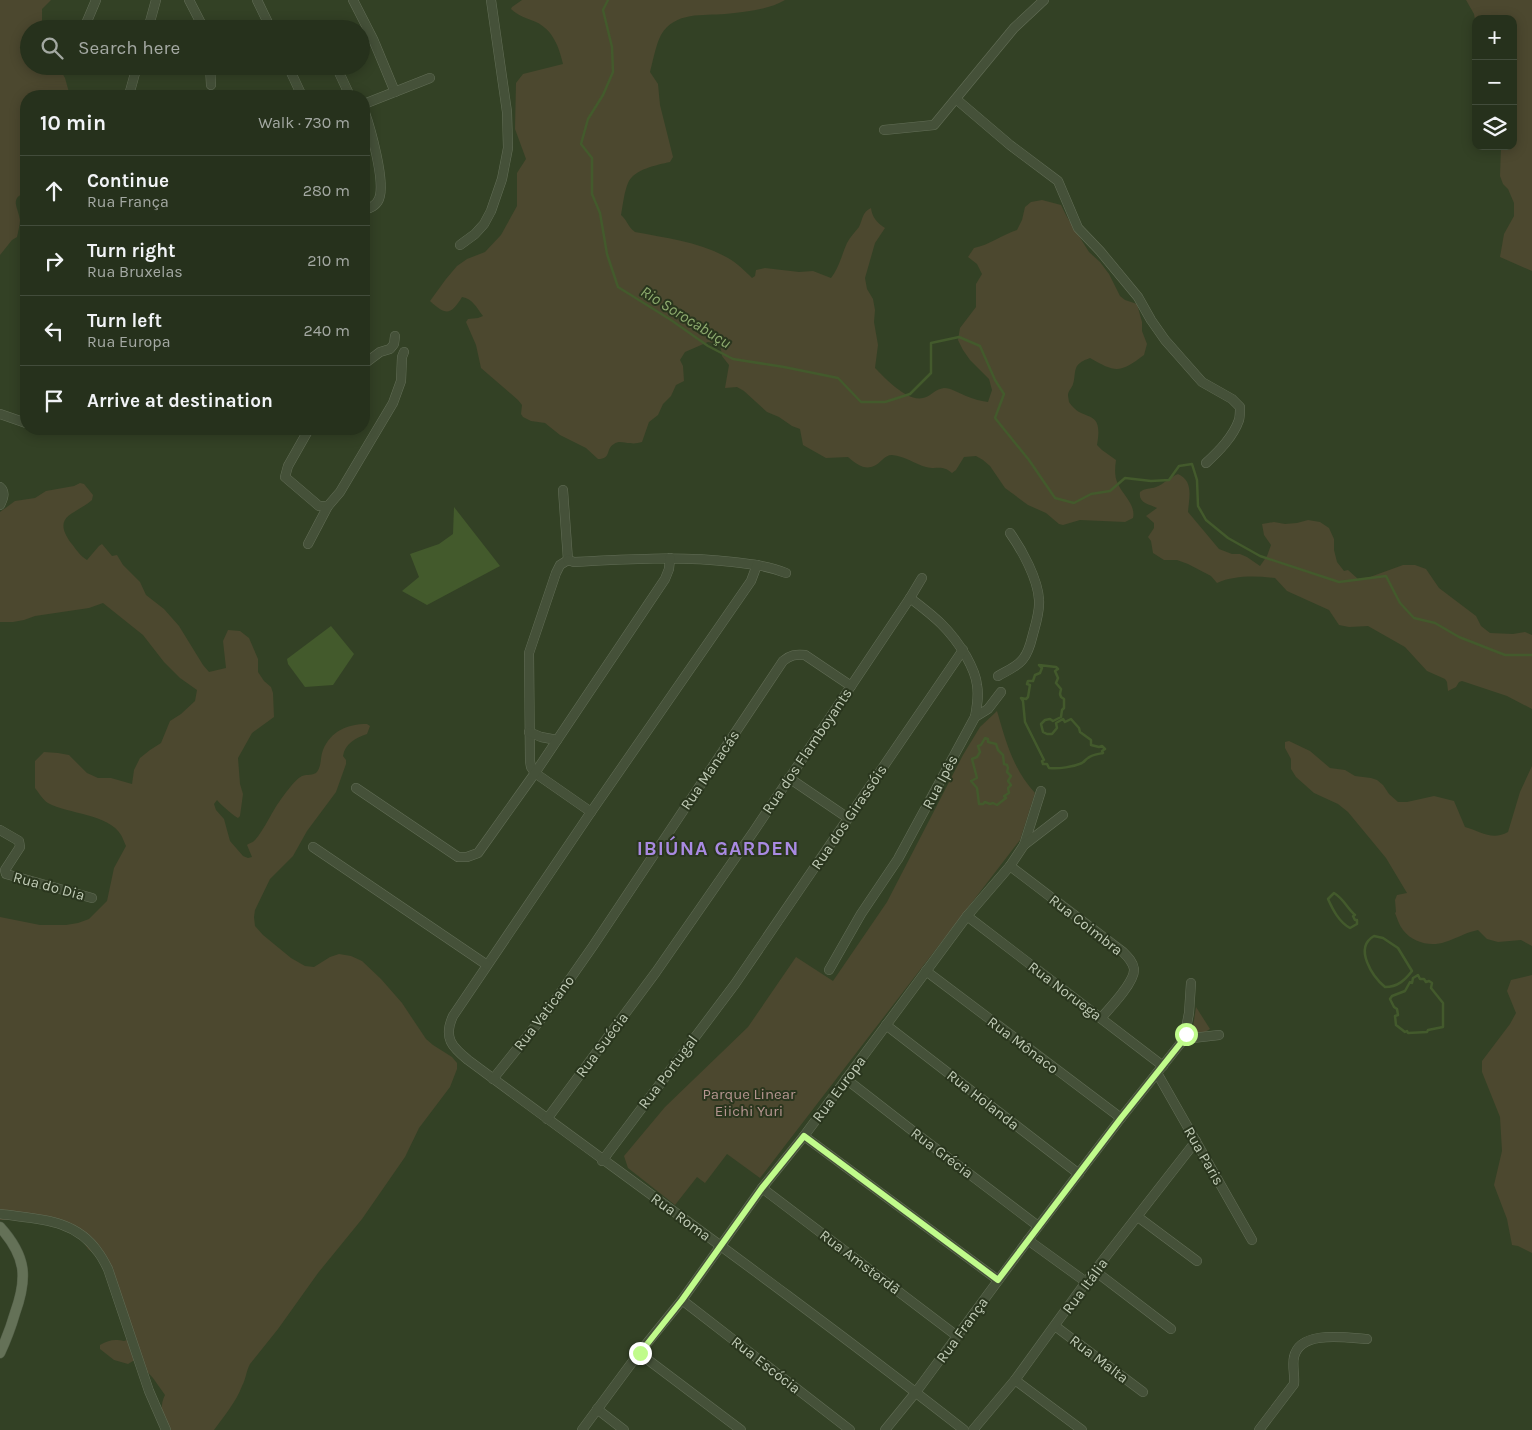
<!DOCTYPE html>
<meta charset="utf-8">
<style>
body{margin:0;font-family:Karla,sans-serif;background:#2e3925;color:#f1f3f6}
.controls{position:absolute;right:15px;top:15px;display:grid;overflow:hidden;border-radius:10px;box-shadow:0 2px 12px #0003}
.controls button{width:45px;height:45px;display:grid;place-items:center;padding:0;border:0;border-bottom:1px solid #424c3b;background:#26311c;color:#f1f3f6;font:25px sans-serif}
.stop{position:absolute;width:15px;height:15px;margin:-11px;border:4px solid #c0fb8b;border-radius:50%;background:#fff}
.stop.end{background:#c0fb8b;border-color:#fff;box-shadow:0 1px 5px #0008}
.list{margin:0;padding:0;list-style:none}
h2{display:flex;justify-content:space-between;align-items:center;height:65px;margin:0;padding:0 20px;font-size:21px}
h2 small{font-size:16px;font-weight:400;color:#a4a9a3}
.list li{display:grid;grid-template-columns:32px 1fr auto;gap:15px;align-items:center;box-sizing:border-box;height:70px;padding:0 20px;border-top:1px solid #424c3b}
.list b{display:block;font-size:19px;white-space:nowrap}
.list p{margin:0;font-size:16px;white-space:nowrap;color:#a4a9a3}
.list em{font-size:16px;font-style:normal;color:#a4a9a3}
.icon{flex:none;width:28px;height:28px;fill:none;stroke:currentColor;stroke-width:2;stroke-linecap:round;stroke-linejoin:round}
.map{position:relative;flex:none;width:1532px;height:1430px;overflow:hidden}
.search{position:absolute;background:#26311c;box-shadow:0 2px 12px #0003;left:20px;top:20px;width:350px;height:55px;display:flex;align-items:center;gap:12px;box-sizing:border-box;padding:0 18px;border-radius:28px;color:#a4a9a3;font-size:19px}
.panel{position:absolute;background:#26311c;box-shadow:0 2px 12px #0003;left:20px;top:90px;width:350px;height:345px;border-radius:20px}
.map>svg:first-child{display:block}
.green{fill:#4c482f}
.water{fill:#435a2c}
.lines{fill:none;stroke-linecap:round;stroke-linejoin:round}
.stream{stroke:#435a2c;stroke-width:2.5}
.minor-casing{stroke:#636e57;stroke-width:10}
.major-casing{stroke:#515d46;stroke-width:11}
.minor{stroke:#455139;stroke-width:9}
.major{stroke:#647157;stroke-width:10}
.route{stroke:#c0fb8b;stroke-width:6}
.labels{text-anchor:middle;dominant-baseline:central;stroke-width:4;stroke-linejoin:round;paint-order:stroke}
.street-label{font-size:15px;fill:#c0cbb6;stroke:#2a361e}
.park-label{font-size:15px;fill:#b69691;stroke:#2a361e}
.water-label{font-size:16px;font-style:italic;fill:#8dab6e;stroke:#2a361e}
.district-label{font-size:20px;font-weight:bold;letter-spacing:1px;fill:#a98ae2;stroke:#2a361e}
</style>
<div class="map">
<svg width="1532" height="1430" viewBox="0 0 1532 1430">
<rect width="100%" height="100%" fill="#334125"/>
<g class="green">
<path d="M0,0h51l-9,9v20h-13v37h29l7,12 5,18h-44v96c-17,7 -8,14 -6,28 0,5 -2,12 -3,17l-5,3 -12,15z"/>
<path d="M522,0h263c-17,10 -40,12 -60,14 -22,2 -50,-3 -64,21 -5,9 -8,26 -11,37l8,12 2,21 13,52 -3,5c-13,3 -36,7 -42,21 -4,10 -5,21 -7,32 6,5 7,12 14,17 31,6 65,10 93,26 9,5 17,13 24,20l3,-2 1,-6 9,-2 34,4 14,-1 18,7c8,-10 11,-24 16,-35 3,-6 8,-11 12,-16 4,-8 3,-15 12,-19 1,9 6,15 14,20l-10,15 -10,35 2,11 6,10 2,11 -1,12 4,23 -3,23c10,10 32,34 48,30 7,-1 12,-9 21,-10 7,0 15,5 22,8 7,3 14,5 22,6l4,-12 -3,-11 -19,-19 -7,-10 -5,-10 2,-12 16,-21v-23l6,-10 -5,-10 -9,-7 6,-9c15,-3 28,-13 43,-18l5,-10 3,-13 6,-5 11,-2 19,5 6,12 22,35 11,10 9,12 11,22 5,4 12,4 5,18v9l5,13 -3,11c-24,18 -28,18 -54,3 -5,2 -9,3 -13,8 -3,5 -2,13 -4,18 -1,4 -5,7 -5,11 0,1 1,6 1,7 14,22 35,4 28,43l5,5 14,10c-1,8 -2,16 2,24 5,11 18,21 15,34l-8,4 -45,-2 -17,5 -4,-1 -13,-11 -18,-8 -23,-17 -15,-22 -7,-6 -7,-4 -12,1 -8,13 -4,3c-11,-9 -14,-3 -26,-6 -11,-3 -21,-11 -34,-12 -4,0 -7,2 -10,5 -13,13 -22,7 -34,-3l-22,1 -23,-13 -3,-16 -8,-3 -13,-9 -12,-5 -23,-21 -7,-4 -12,1 4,-23 -7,-9 -2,-12 -12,-2 -23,10 -5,8 3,6 1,15 -8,4 -5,11 -8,8 -5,11 -9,7 -7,20c-4,1 -8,2 -12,1 -6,0 -11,-3 -16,1 -9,5 -2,15 -16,15l-12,-11 -26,-13 -15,-12 -14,-2 -8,-4 -2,-3 1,-9 -4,-5 -37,-32 -5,-23 -10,-23 2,-3 10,-1 5,-2c-7,-9 -10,-17 -21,-19 -11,18 -16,19 -32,4l16,-22 11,-13 10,-7 18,-7 16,-17 16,-29v-33l9,-14 -11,-30 1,-46 7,-9 40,-10c-4,-17 -10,-34 -27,-42 -10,-4 -17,-6 -25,-13l1,-2z"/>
<polygon points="1466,0 1532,0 1532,271 1500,257 1504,234 1514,216 1514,203 1508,189 1503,184 1500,176 1501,146 1513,146 1513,19 1476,19 1476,25 1474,14"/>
<path d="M1178,474c16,7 11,24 10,38l31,37 13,5h8l7,3 13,9 7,-10 4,-11 -7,-10 -2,-11 12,-2 11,2 12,-1 11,-3 12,2 9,6 5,11v11l3,12 7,9 4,-1 10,9 12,-2 33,-12h12l11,4 13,19 37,28 5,10 9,7 23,1 12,-2 7,3v74l-25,-13 -45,-15 -3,1 -3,5 -8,4 -1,-9 -2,-3 -18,-8 -22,-24 -37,-21 -19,1 -10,-2 -10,-15 -42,-19 -12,-13c-19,-2 -40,-3 -58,5l-6,-7 -23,-12 -11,-4h-13l-11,-7 -2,-12 -3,-4 6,-9v-5l-8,-7 11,-8c-8,-4 -19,-5 -17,-16 5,-4 10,-3 16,-5 8,-3 14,-10 22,-13z"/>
<path d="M80,483l4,1 9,11 -1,5c-17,15 -41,15 -21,43 5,6 9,13 16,17l12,-14 3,-2 10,12 5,-1 6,10 17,17 6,13 18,14 15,17 24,39 6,7 17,-4 -3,-27 5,-11 12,1 9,7 9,21v13l6,9 7,6 2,6 1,24 -22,16 -14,25 2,26 3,10 -3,22 -2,2c-4,-2 -18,-14 -21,-18l-3,4 2,6 8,9 6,22 13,15 5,2 4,-1 -5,-12c1,-1 6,-3 7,-4 7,-6 17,-27 23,-36 5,-7 17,-25 25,-29 5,-2 11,0 15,-4 5,-7 3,-15 6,-22 8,-19 24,-26 44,-26l3,2 -3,8c-11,4 -22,9 -24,22l3,4v4l-10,28 -29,39 -14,25 -23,23 -15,31 -1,7 1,9 8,9 28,23 14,8 9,1 16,-10 9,-3 12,2 11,5 19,18 21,24 24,36 7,6 19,12 5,6v6l-7,18 -31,41 -14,29 -43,62 -44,54 -40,56 -28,35c-4,7 -4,15 -8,22 -6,16 -18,30 -28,44h-47c-5,-12 -8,-23 -2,-35l-12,-17 -16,-17h-4l-5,3 -14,-4 -14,-11v-4c9,-5 14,-6 24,-4l3,-1 -5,-32 -24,-51 -10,-8 -8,-12 -41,-17h-39v-303l40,8h26l12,-2 11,-4 18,-18 7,-33 12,-22c-2,-4 -3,-8 -5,-11 -12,-21 -53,-21 -73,-32 -5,-3 -9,-10 -13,-15v-27l9,-9 14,1 11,2 18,18 11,5h13l21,6 2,-14 6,-12 10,-8 11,-7 9,-22 11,-7 14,-13 2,-11 -17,-12 -16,-16 -21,-27 -40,-32 -14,5 -54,8 -11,4 -11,2h-13v-110l15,-11 20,-3 11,-7 28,-5z"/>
<path d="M997,711c9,31 16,58 38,82l-15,47 -260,338 -33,-24 -22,29 -8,-6 -22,28 -47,-37 -4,-12 41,-49 83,-80 48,-70 37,24 54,-79 76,-147 17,-28z"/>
<path d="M1289,741l21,10 20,17 15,2 10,6 16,2 6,2 6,5 6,9 9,8h9l27,-6 20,5 11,26c15,4 27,14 43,5l12,-40 12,-26v180l-11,-6 -23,2 -11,-3 -9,-9c-14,3 -20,8 -33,12 -14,5 -32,1 -42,-12 -4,-5 -6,-12 -8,-17l1,-1 -1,-12 2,-5 10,-2 -21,-35 -38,-46 -10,-8 -24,-11 -18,-16 -5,-8v-10l-6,-11v-6z"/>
<polygon points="1532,975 1532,1253 1518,1246 1512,1245 1507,1219 1494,1185 1502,1151 1500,1117 1482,1072 1482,1061 1510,1024 1516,1013 1507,991 1511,980"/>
<polygon points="1196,1007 1210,1029 1205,1032 1192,1034"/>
</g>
<g class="water">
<polygon points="454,507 500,566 427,605 402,591 419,577 410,554 439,544 453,534"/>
<polygon points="331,626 354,654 333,685 305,687 288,664 287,659"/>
</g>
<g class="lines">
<g class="stream">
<polyline points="608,0 603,10 612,47 613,72 603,95 588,119 581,144 592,158 592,194 600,213 607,254 618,287 671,320 708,346 733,359 784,367 838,378 861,402 885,402 910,394 931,373 931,343 959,337 980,346 995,380 1004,394 995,418 1029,460 1055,498 1074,503 1091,494 1110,491 1125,478 1151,481 1169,480 1179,466 1192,464 1197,480 1198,506 1206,520 1228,538 1260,556 1339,582 1386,576 1400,603 1414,618 1435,623 1459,637 1505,655 1532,655"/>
<path d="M1039,665l17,2 2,2 -3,2 3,7 -2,5 5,6 -1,5 1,3 3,2v9l-2,2 -1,7 -8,4 -3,-2 -5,1 -4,4 2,8 4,2h5l5,-6 -1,-5 7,-4 2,3 6,-3 8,9 1,4 11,8v5l8,2 3,-1 3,3 -3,2 1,2c-5,1 -12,2 -15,5 -2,1 -4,4 -6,5 -9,4 -23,6 -33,5l-2,-4h-4l-1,-3 2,-1 -19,-38 -2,-21 -2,-3 5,1 2,-2 2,-12 -3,-1 1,-3h5l2,-6 5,-2 2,-5z"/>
<polygon points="985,738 988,739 988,742 996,744 998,750 1003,755 1004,764 1007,765 1008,768 1007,772 1011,776 1008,781 1011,785 1008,788 1009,793 1004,796 1006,798 997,805 993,803 990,804 985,802 983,804 979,804 977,788 971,781 977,778 972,759 977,757 980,752 978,746 981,745"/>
<path d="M1334,893c10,6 13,15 21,22l-2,1 2,4h2v4l-7,4c-11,-6 -17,-18 -22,-29z"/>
<path d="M1374,936l9,2 15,10 14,23c-7,9 -14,16 -27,16 -12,-10 -32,-39 -11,-51z"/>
<polygon points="1418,975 1420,979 1424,979 1426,982 1429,981 1432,983 1431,988 1443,1003 1443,1027 1428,1030 1427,1032 1408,1033 1407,1031 1405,1032 1396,1025 1395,1016 1398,1015 1397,1009 1394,1007 1390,999 1392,996 1405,991 1410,982 1412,983 1413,978"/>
</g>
<defs>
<g id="minor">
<polyline points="189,0 204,29"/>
<polyline points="257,0 271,29"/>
<polyline points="353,0 373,39 395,92"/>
<polyline points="85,26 96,0"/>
<polyline points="148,29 156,0"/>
<polyline points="210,66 211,85"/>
<polyline points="288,66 302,96"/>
<polyline points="336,66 350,96"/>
<polyline points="129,95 137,66"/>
<path d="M956,99l54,46 48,36 20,47 22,23 38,46 13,23 14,20 37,42 30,17 8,8c0,4 0,9 -1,13 -6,17 -20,31 -33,43"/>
<polyline points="364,104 430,78"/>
<path d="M364,110c6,17 22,72 15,89 -3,7 -9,9 -15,11"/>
<polyline points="884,130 934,125 1014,28 1044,0"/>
<polyline points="460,245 475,234 484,224 491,211 502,179 508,148 507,112 491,0"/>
<polyline points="364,364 380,352 390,349 394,344 395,336"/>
<polyline points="0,414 26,423"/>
<polyline points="44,429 49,430"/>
<polyline points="309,429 288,466 285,477 319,506 328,506"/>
<path d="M0,487c6,5 3,12 0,18"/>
<polyline points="563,490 568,560"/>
<polyline points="308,544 328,506 340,492 393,403 401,381 402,357 404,352"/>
<polyline points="568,560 560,565 556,573 529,653 530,761 531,767 535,773 591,812"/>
<path d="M568,560l6,2c53,-3 106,-6 159,0 18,2 36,4 53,11"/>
<path d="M757,565l-6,16 -160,231 -138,204c-10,22 -1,31 15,44 166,123 334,243 496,370"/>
<path d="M998,676c8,-5 19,-9 25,-17 6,-7 8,-17 10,-25 3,-11 7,-23 6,-34 -1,-21 -17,-50 -29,-67"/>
<polyline points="975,717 988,709 1001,692"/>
<polyline points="529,732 541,737 557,740"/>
<polyline points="789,778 848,818"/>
<polyline points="356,788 458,857 467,857 478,853 535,773 665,579 669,569 670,558"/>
<polyline points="0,830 19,841 20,847 5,870 6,874 92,898"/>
<polyline points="1024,845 1041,791"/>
<polyline points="313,847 487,965"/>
<path d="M1010,866l113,86c5,5 10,10 11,17 1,13 -24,39 -33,49"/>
<polyline points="967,916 1163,1066"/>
<path d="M829,970l32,-56 37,-55 77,-142c2,-11 4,-21 2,-32 -1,-10 -6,-20 -11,-29 -16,-27 -31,-39 -56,-58"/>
<polyline points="926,971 1121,1118"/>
<polyline points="886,1025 1079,1174"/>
<polyline points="1184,1039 1219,1035"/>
<polyline points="1157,1073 1252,1240"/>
<path d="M493,1079l56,-70 44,-63 190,-285c7,-6 13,-7 22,-6l46,31"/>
<polyline points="846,1079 918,1135 1038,1226"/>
<polyline points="547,1119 656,972 754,831 910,598 922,578"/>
<polyline points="804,1136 998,1280"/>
<polyline points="602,1161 735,984 963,650"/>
<polyline points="762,1188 957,1336"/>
<path d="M0,1214c36,5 75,4 98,38 4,5 7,11 10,17l41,122 17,39"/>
<polyline points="1138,1217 1197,1261"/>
<polyline points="1028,1240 1086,1282"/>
<polyline points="1095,1271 1171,1329"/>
<polyline points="682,1300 850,1430"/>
<polyline points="1055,1326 1143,1392"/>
<polyline points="639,1353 741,1430"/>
<polyline points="1015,1380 1082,1430"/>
<polyline points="597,1409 624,1430"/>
<polyline points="582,1430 639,1353 682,1300 762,1188 804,1136 967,916 1010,866 1024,845 1063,815"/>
<polyline points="885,1430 916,1392 1028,1240 1121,1118 1184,1039 1189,1013 1191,983"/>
<polyline points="973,1430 1015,1380 1086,1282 1196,1141"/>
<path d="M1259,1430l35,-46c1,-9 -2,-19 0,-27 6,-28 54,-19 73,-18"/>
</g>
<path id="major" d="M0,1227c26,29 28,50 15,86 -4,14 -9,27 -15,40"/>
</defs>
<use href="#minor" class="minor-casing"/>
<use href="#major" class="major-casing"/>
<use href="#minor" class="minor"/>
<use href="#major" class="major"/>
</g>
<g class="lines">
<polyline class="route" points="640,1353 682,1300 762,1188 804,1136 998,1280 1121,1118 1184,1039 1186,1034"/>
</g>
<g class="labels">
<g class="street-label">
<text transform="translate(807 751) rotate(-56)">Rua dos Flamboyants</text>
<text transform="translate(710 770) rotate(-56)">Rua Manacás</text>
<text transform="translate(940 782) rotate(-62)">Rua Ipês</text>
<text transform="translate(849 817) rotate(-56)">Rua dos Girassóis</text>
<text transform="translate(49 886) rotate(15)">Rua do Dia</text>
<text transform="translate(1086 925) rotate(38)">Rua Coimbra</text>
<text transform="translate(1065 991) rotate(37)">Rua Noruega</text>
<text transform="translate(544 1013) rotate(-53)">Rua Vaticano</text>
<text transform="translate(602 1045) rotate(-53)">Rua Suécia</text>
<text transform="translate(1023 1045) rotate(37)">Rua Mônaco</text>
<text transform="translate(668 1072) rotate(-53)">Rua Portugal</text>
<text transform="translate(839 1089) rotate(-53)">Rua Europa</text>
<text transform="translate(983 1100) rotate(38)">Rua Holanda</text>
<text transform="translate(942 1153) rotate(37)">Rua Grécia</text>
<text transform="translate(1204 1156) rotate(60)">Rua Paris</text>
<text transform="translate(681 1217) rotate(36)">Rua Roma</text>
<text transform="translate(860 1262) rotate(37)">Rua Amsterdã</text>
<text transform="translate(1085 1286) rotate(-53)">Rua Itália</text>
<text transform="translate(962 1330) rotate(-54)">Rua França</text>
<text transform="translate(1099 1359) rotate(37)">Rua Malta</text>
<text transform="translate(766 1365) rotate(38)">Rua Escócia</text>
</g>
<g class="park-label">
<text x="749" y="1094">Parque Linear<tspan x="749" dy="17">Eiichi Yuri</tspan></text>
</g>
<g class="water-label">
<text transform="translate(686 317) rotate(32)">Rio Sorocabuçu</text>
</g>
<g class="district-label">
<text x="718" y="848">IBIÚNA GARDEN</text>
</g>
</g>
</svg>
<div class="controls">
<button>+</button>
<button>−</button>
<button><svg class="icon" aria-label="layers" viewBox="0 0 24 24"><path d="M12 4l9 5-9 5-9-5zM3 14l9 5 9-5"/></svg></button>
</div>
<div class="stop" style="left:1186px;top:1034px"></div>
<div class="stop end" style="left:640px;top:1353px"></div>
<div class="search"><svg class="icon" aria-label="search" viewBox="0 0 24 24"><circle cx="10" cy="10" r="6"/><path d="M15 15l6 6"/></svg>Search here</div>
<section class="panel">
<h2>10 min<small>Walk · 730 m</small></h2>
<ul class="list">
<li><svg class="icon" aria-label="ahead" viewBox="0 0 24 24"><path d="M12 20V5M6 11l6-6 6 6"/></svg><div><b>Continue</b><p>Rua França</p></div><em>280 m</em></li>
<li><svg class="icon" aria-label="right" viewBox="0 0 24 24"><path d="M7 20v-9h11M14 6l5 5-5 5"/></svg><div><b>Turn right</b><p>Rua Bruxelas</p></div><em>210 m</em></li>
<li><svg class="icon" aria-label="left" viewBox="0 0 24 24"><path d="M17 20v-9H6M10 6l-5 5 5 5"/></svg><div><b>Turn left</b><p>Rua Europa</p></div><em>240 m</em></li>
<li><svg class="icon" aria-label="arrive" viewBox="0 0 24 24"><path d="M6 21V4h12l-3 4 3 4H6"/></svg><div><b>Arrive at destination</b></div></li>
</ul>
</section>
</div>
